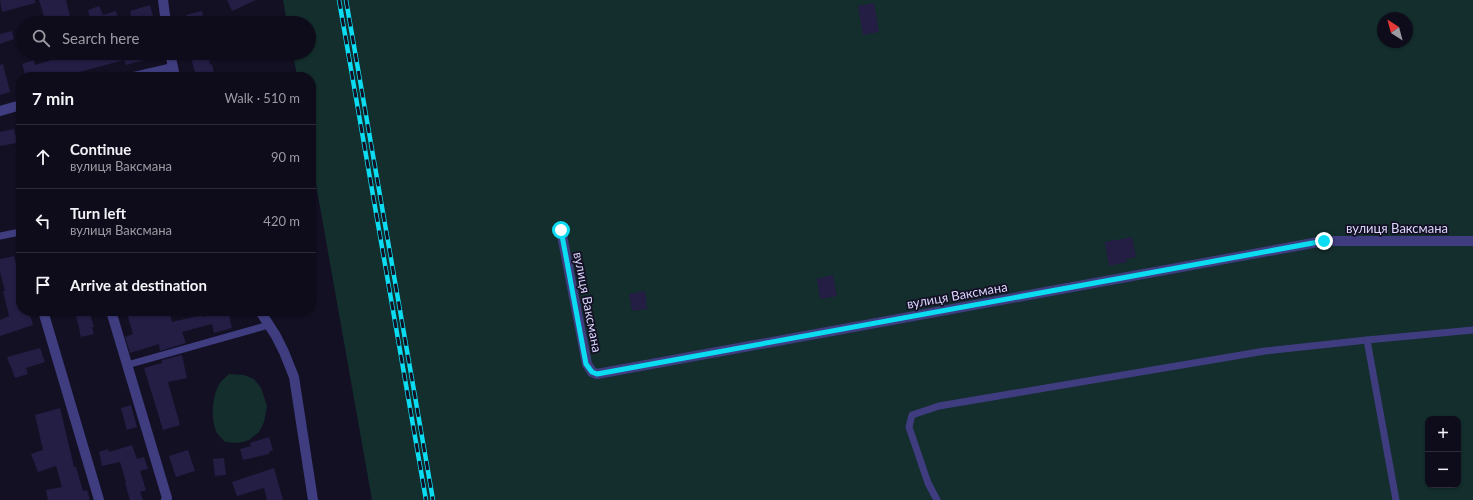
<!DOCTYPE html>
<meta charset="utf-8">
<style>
body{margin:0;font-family:Lato,sans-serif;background:#1c1a28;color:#f1f3f6}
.controls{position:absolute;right:12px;bottom:12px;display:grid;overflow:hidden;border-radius:8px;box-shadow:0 1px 3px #0004}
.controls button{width:36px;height:36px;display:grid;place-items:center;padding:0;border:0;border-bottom:1px solid #2e2c3a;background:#0e0c1b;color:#f1f3f6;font:20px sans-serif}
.compass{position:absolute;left:1377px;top:12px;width:36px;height:36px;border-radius:50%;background:#0e0c1b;box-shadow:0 1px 3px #0004;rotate:324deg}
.stop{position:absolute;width:12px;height:12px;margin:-9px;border:3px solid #0cdcf1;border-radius:50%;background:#fff}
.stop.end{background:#0cdcf1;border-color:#fff;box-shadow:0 1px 4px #0008}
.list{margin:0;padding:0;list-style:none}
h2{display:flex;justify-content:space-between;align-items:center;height:52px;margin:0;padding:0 16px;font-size:17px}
h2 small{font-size:13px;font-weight:400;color:#9b9ba3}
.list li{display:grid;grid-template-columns:26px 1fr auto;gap:12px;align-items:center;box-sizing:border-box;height:64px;padding:0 16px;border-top:1px solid #2e2c3a}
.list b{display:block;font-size:15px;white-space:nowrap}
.list p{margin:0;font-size:13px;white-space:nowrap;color:#9b9ba3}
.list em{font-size:13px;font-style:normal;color:#9b9ba3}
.icon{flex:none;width:22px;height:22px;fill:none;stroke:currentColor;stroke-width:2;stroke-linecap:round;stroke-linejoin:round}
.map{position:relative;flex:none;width:1473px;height:500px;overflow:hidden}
.search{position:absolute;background:#0e0c1b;box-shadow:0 1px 3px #0004;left:16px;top:16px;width:300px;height:44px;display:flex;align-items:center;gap:10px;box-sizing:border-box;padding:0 14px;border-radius:22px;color:#9b9ba3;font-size:15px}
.panel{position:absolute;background:#0e0c1b;box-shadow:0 1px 3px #0004;left:16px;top:72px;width:300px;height:244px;border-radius:16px}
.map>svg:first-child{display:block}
.green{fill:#132e2c;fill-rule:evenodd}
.building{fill:#241d44}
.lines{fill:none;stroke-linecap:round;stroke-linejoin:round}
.service{stroke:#3f3d80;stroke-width:7}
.minor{stroke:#3f3d80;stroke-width:10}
.rail-casing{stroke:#0cdcf1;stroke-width:4.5}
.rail{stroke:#131024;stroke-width:3;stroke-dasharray:9;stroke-linecap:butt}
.route{stroke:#0cdcf1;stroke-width:5}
.labels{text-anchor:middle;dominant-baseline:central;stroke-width:3.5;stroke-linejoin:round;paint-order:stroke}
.street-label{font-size:13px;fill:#d9d5fd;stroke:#131024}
</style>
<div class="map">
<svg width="1473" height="500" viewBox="0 0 1473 500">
<rect width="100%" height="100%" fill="#131024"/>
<g class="green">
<path d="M283,0h1190v500h-1101l-61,-344v-79h-14l-4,-24h16v-30h-22zM1383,18h24v24h-24zM1428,419h30v66h-30z"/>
<path d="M229,374l15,1 10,4 7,9 6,18 -3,16 -5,10 -10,8 -6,2 -8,1 -10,-1c-2,-3 -6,-6 -8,-9 -7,-13 -5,-38 3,-50 2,-3 6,-6 9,-9z"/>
</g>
<g class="building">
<polygon points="0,0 35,0 35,3 2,12"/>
<polygon points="39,0 66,0 71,21 63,23 46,23"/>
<polygon points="227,0 256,0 232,11"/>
<polygon points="874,3 879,32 863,35 858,6"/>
<polygon points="150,5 153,16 133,22 130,11"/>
<polygon points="99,6 103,15 116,11 119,23 85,23 85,20 90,19 88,10"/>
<polygon points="202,11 204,23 187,23 186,15"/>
<polygon points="12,31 14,39 0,44 0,34"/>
<polygon points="82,53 158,53 159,56 126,65 124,60 61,77 26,77 22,64 34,60 35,65 65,56 65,58"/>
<polygon points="190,53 208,53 210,65 212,64 215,77 196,77"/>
<polygon points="3,64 10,92 0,95 0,65"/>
<polygon points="14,129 17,143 0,146 0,132"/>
<polygon points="1132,237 1136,257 1126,259 1127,262 1109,266 1105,242"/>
<polygon points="14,256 21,283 21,311 29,311 33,325 0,336 0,320 9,316 3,291 5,291 0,272 0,259"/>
<polygon points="833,275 837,296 820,299 817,279"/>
<polygon points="645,291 647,309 632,311 629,294"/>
<polygon points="75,311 89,311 94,327 92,327 94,334 81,337"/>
<polygon points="134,311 169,311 172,322 202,315 202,317 228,311 232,328 214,333 212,324 182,332 186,343 160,351 159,344 130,353 125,337 133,334 127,313"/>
<polygon points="40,348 45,362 26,368 28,374 15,378 7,357"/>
<polygon points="182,355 187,378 168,382 180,425 163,430 144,368 162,363 162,360"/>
<polygon points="131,405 137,427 127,430 121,408"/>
<polygon points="60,408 74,467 76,467 83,491 87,490 90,500 48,500 46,490 62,487 56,466 38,472 31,454 43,450 35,415"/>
<polygon points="269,437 273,450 269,452 269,454 243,460 240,449 251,446 250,443"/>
<polygon points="132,445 137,459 144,457 148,469 140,471 146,490 140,492 143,500 130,500 125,483 126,482 120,462 102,466 99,452 108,449 109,452"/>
<polygon points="188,450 195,471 176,477 169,456"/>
<polygon points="224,458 226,475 215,476 213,459"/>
<polygon points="274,468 283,500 267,500 264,488 237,496 232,482"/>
</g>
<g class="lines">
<g class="service">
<polyline points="0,236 20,232"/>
<polyline points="127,365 269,325"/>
<polyline points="937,500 928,483 909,427 912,415 939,406 1265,351 1367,340"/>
<polyline points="1396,500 1367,340 1473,330"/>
</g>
<g class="minor">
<polyline points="163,0 166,23"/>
<polyline points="170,53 175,77"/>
<polyline points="133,77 172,68"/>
<polyline points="0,111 21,105"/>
<polyline points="561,230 587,364 592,372 597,374 1324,241 1473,241"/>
<polyline points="21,231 21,235"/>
<polyline points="43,311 99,500"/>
<polyline points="111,311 167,498 166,500"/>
<polyline points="260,311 276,336 284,352 294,377 313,500"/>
</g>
<defs>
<g id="rail">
<polyline points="339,0 426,500"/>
<polyline points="346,0 433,500"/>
</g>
</defs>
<use href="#rail" class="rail-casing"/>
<use href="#rail" class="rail"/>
</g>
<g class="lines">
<polyline class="route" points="561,230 586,364 592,372 597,374 1324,241"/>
</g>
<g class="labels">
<g class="street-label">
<text x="1397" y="228">вулиця Ваксмана</text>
<text transform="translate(957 295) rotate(-10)">вулиця Ваксмана</text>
<text transform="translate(588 302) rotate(79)">вулиця Ваксмана</text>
</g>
</g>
</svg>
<div class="controls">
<button>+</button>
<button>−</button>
</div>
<svg class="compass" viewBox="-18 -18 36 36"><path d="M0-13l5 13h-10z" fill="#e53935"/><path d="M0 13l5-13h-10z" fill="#9b9ba3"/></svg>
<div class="stop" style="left:561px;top:230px"></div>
<div class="stop end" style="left:1324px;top:241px"></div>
<div class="search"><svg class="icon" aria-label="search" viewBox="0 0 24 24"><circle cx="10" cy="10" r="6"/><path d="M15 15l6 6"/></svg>Search here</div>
<section class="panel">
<h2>7 min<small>Walk · 510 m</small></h2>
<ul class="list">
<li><svg class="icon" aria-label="ahead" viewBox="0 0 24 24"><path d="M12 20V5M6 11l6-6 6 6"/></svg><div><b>Continue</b><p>вулиця Ваксмана</p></div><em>90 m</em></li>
<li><svg class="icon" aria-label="left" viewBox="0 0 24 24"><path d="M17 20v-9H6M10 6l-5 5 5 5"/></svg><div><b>Turn left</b><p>вулиця Ваксмана</p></div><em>420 m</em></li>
<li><svg class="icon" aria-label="arrive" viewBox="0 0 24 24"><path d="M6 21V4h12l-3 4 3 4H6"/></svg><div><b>Arrive at destination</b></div></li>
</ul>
</section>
</div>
